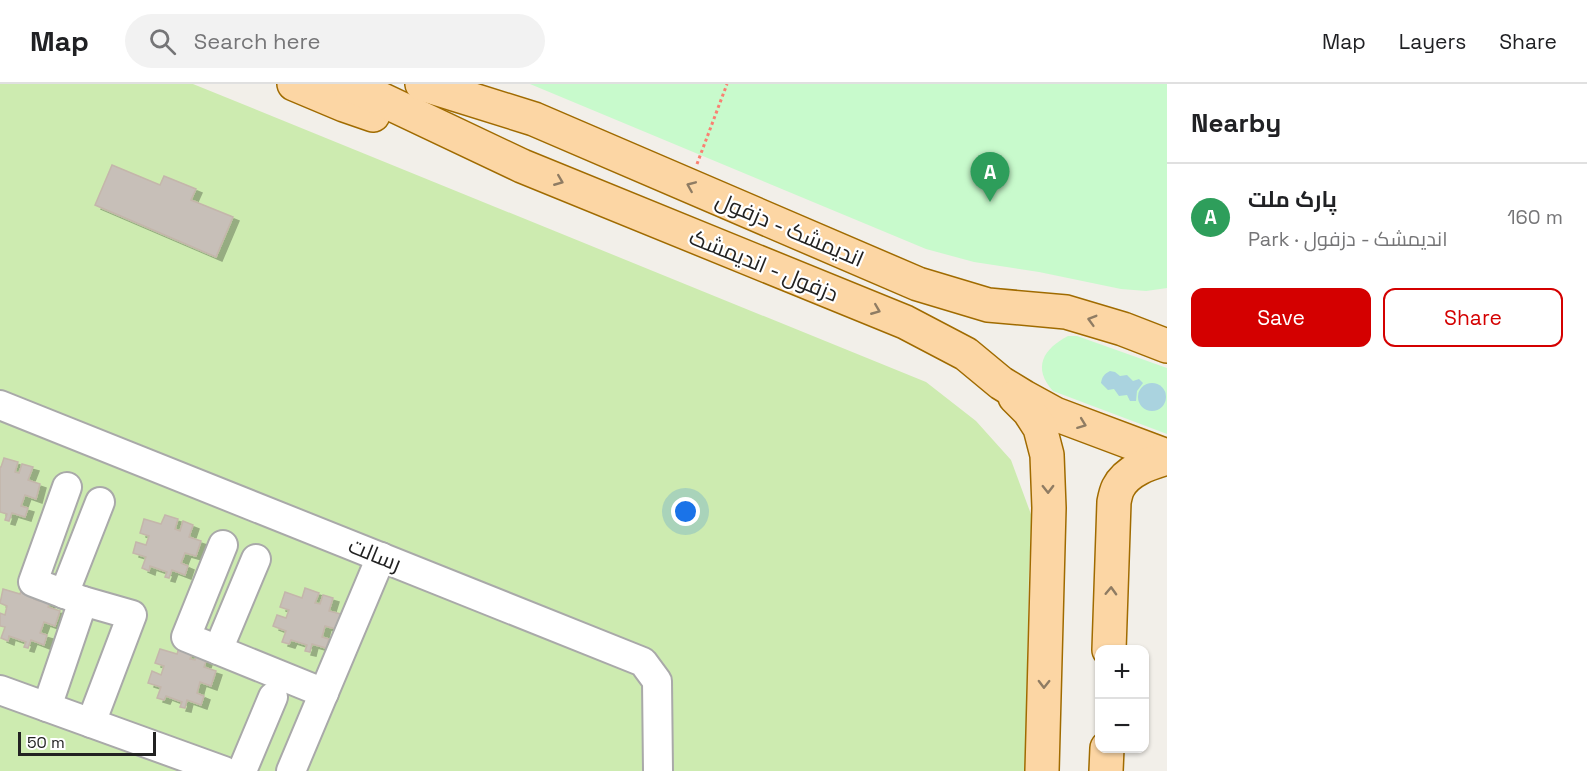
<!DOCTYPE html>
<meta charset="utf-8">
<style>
body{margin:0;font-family:"Space Grotesk",Cairo,sans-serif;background:#f2f2f2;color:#202124}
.controls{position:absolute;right:18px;bottom:18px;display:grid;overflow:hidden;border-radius:12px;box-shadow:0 2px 4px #0004}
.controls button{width:54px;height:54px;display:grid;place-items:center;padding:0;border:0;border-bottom:2px solid #e0e0e0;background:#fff;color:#202124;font:30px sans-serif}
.scale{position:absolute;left:18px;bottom:15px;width:138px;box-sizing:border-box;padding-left:6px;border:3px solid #222;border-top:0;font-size:16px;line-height:21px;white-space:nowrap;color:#222;-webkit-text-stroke:4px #fff;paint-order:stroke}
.you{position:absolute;left:686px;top:428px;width:21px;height:21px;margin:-15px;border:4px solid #fff;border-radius:50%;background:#1a73e8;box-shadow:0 0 0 9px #1a73e833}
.badge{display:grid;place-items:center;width:39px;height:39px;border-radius:50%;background:#d40000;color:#fff;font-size:20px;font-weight:700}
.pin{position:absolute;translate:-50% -50px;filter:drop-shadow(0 2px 3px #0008)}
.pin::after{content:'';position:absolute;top:32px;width:21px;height:18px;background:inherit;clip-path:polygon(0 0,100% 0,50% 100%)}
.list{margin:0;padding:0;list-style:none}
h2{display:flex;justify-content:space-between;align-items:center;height:78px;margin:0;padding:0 24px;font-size:26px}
h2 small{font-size:20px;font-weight:400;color:#757577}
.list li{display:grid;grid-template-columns:39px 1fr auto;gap:18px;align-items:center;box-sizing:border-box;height:108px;padding:0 24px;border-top:2px solid #e0e0e0}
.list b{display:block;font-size:22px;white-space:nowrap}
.list p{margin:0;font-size:20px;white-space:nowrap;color:#757577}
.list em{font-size:20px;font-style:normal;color:#757577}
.actions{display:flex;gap:12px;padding:18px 24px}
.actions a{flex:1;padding:14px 0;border:2px solid #d40000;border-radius:12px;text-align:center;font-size:21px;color:#d40000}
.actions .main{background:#d40000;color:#fff}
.icon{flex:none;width:33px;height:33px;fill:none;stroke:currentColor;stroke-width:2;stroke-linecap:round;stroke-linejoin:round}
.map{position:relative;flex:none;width:1167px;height:687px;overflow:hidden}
header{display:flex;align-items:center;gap:36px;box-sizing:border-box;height:84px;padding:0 30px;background:#fff;border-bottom:2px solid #e0e0e0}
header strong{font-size:28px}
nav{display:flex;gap:33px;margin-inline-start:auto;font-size:21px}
.search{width:420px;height:54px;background:#f2f2f2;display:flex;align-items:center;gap:15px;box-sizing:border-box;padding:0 21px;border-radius:33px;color:#757577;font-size:22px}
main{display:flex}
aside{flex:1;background:#fff}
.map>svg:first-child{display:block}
.grass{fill:#cdebb0}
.park{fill:#c8facc}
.water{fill:#aad3df}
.building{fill:#c7bfb8;stroke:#c4b6ab;stroke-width:1.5;filter:url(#shadow)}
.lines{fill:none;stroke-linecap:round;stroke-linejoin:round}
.minor-casing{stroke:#a9a9a9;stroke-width:32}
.major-casing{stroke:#a06b00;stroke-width:36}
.path{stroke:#fa8072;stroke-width:3;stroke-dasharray:3 3;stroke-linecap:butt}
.minor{stroke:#fff;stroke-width:28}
.major{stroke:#fcd6a4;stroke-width:33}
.oneway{stroke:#8f7c63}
.labels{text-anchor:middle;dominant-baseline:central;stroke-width:4.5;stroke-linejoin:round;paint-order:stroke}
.street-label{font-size:22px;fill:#222;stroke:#fff}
</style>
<header>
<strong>Map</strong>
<div class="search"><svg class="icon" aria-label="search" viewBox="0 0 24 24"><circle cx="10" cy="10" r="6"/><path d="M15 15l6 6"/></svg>Search here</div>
<nav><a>Map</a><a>Layers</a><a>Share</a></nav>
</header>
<main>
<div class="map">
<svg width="1167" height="687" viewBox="0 0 1167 687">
<defs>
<filter id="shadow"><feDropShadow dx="6" dy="4" stdDeviation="0" flood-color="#0004"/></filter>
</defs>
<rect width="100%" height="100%" fill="#f2efe9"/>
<polygon class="grass" points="0,0 193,0 926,298 976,337 1011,376 1032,433 1029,486 1025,687 0,687"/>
<g class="park">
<polygon points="530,0 1167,0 1167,204 1146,207 1121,205 1039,188 974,178 926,165"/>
<path d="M1068,252h9l90,32v66l-114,-43c-21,-23 -10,-42 15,-55z"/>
</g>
<g class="water">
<path d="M1110,287l5,1 5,4 7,-1 6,6 6,-2 4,4 -6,8 -1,10h-6l-3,-6 -8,1 -5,-7 -6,1 -7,-7c1,-6 3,-9 9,-12z"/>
<circle cx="1152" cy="313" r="14"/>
</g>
<g class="building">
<polygon points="112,81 160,101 164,92 196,105 191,116 233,133 216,173 95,121"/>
<polygon points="4,374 18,378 15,388 19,389 22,380 33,383 28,396 40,400 36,415 25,411 21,422 28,424 25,433 12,429 9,437 5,436 7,430 0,428 0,383 1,383"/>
<polygon points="165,431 178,435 175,445 180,447 183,437 193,441 189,453 201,457 196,472 185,469 181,479 188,482 185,491 172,486 169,494 165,493 167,488 150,482 149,487 142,484 146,473 133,469 136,458 146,461 149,452 140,449 144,435 161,440"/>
<polygon points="23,501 37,505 34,515 39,517 42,507 52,510 48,523 60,527 55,542 44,538 40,549 47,551 44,561 31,556 28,564 24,563 26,558 9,552 8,557 1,554 5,543 0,542 0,529 5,531 7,522 0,519 3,505 20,510"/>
<polygon points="305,504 319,509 315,519 320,520 323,511 333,514 329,527 341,530 336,545 325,542 322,553 329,555 326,564 312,560 310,568 305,567 307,561 291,556 289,560 282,558 286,547 273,542 277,531 286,534 289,526 280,523 285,508 302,514"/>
<polygon points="180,561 194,565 190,575 195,576 198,567 208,571 204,583 216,587 211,602 200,598 197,609 204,612 201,621 187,616 185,624 180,623 182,618 166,612 164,616 157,614 161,603 148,599 152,587 161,591 164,582 155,579 160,565 177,570"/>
</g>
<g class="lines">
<defs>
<g id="minor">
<polyline points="0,321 643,578 657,597 658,687"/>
<polyline points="67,403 33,498 83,517 132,531 91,639"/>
<polyline points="223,461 186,553 324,609"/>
<polyline points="64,510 100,418"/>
<polyline points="218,566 256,475"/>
<polyline points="0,606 224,687"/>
<polyline points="47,623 83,517"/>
<polyline points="242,687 273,613"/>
<polyline points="291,687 381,473"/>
</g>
<g id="major">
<polyline points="294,0 344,21 373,31"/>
<polyline points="349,0 522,82 905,238 966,270 1001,299 1024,313 1055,330 1167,372"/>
<polyline points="422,0 534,35 918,200 988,221 1066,228 1123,245 1167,262"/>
<polyline points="1015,313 1029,327 1040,344 1047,371 1049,424 1042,687"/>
<path d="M1109,566l5,-148c1,-5 2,-10 4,-14 9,-18 32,-25 49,-30"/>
<polyline points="1106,687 1107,664"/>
</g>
</defs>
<use href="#minor" class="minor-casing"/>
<use href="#major" class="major-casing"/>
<polyline class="path" points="697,80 727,0"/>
<use href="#minor" class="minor"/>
<use href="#major" class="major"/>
</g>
<defs><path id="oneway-chevron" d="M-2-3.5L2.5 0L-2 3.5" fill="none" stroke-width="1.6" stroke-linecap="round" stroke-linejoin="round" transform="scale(1.5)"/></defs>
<g class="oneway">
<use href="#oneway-chevron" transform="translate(559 97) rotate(22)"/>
<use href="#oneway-chevron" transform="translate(691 102) rotate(-157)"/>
<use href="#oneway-chevron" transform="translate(876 226) rotate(22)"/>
<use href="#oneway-chevron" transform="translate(1092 236) rotate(-164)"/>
<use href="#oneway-chevron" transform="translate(1082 340) rotate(21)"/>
<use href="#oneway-chevron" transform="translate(1048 405) rotate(89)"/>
<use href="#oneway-chevron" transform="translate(1111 507) rotate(-88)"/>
<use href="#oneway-chevron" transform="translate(1044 600) rotate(91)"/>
</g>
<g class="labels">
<g class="street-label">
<text transform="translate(790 145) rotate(23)">اندیمشک - دزفول</text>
<text transform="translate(764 181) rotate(22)">دزفول - اندیمشک</text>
<text transform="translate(375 470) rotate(22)">رسالت</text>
</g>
</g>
</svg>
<div class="controls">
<button>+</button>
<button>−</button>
</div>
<div class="scale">50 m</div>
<div class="you"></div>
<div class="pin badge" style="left:990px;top:118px;background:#2e9e5b">A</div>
</div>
<aside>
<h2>Nearby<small></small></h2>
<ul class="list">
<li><span class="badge" style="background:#2e9e5b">A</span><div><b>پارک ملت</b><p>Park · اندیمشک - دزفول</p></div><em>160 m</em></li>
</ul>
<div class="actions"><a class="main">Save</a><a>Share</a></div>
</aside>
</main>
